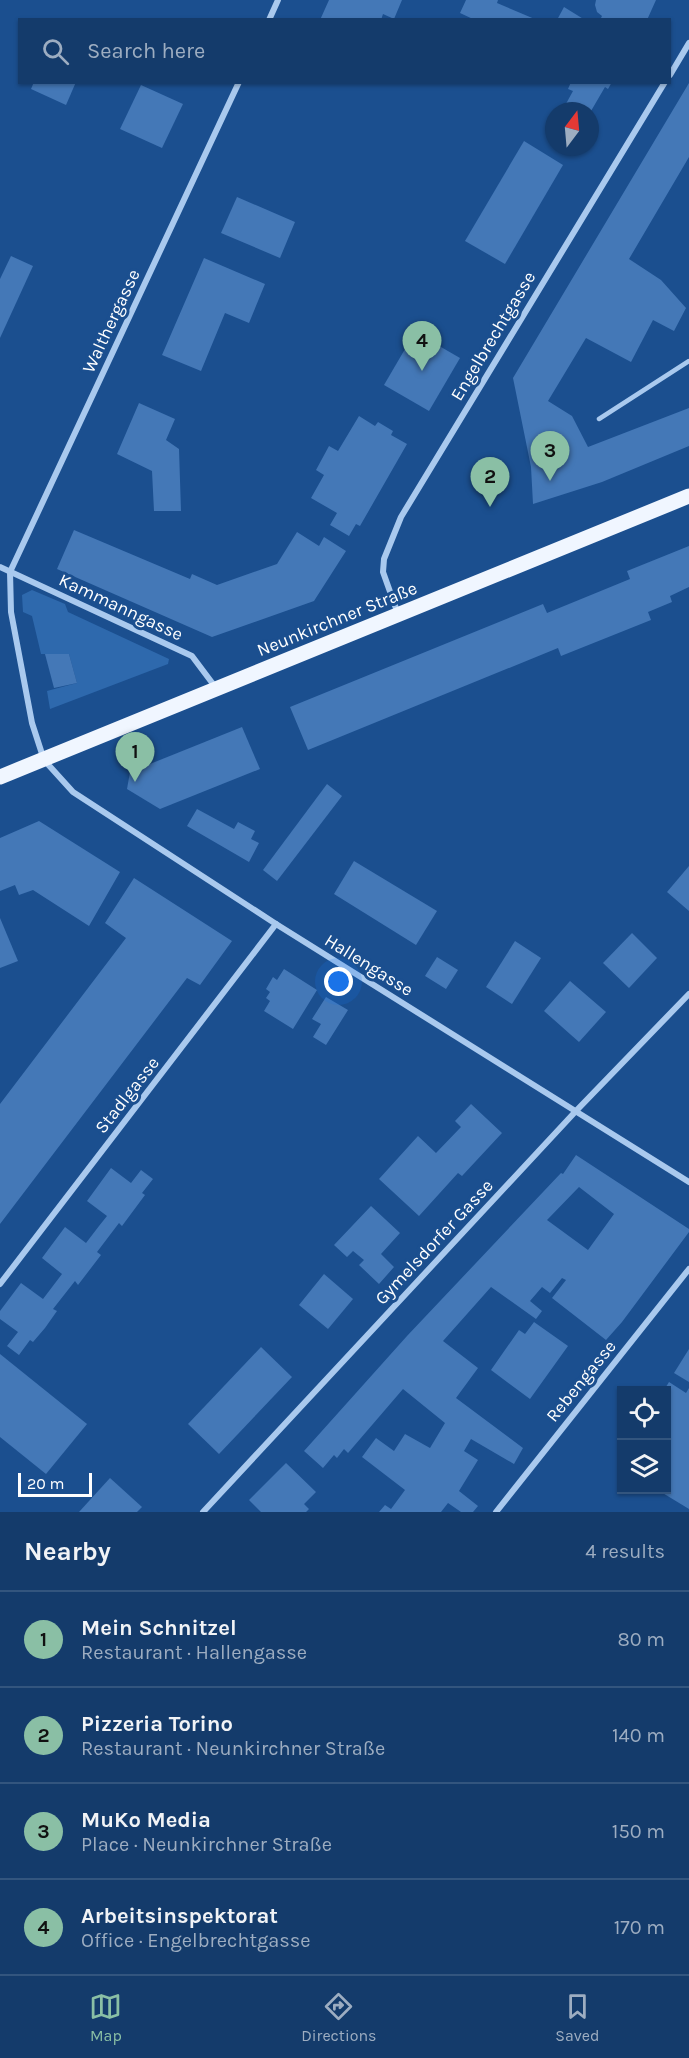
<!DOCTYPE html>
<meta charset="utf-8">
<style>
body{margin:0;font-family:Karla,sans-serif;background:#214673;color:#f1f3f6}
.controls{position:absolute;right:18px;bottom:18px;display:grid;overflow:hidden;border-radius:0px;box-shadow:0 2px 4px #0004}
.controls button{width:54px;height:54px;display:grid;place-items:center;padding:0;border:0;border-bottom:2px solid #33557e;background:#143b6b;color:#f1f3f6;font:30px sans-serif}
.compass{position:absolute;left:545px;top:102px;width:54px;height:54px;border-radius:50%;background:#143b6b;box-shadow:0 2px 4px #0004;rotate:16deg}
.scale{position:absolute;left:18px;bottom:15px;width:74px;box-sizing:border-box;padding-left:6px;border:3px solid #fff;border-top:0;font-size:16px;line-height:21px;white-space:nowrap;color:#fff;-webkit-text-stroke:4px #1b4f8f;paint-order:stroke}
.you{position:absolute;left:339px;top:982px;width:21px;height:21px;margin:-15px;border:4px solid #fff;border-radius:50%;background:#1a73e8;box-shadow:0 0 0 9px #1a73e833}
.badge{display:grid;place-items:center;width:39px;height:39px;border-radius:50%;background:#8abfa5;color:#111;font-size:20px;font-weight:700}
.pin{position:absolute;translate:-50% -50px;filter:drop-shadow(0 2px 3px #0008)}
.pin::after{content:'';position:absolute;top:32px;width:21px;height:18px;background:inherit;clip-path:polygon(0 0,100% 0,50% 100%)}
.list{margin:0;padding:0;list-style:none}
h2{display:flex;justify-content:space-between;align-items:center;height:78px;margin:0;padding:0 24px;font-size:26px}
h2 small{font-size:20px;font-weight:400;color:#9dadc1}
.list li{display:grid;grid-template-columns:39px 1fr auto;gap:18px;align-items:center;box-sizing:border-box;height:96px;padding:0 24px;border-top:2px solid #33557e}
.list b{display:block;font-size:22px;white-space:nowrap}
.list p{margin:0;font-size:20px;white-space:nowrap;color:#9dadc1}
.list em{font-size:20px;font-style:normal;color:#9dadc1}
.icon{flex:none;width:33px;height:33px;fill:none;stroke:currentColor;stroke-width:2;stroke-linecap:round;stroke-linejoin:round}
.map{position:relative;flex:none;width:689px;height:1512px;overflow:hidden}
.search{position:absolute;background:#143b6b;box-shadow:0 2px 4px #0004;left:18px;right:18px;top:18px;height:66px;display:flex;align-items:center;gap:15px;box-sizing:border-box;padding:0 21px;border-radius:0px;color:#9dadc1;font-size:22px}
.sheet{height:462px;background:#143b6b}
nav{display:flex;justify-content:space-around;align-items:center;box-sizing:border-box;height:84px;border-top:2px solid #33557e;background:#143b6b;font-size:16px;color:#9dadc1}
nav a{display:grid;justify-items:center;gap:3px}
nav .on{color:#8abfa5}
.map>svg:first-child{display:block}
.green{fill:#2e69ad}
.building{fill:#4478b7;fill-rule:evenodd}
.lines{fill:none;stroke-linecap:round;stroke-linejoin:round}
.lane{stroke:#a9c9ee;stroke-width:4.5}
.street{stroke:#a9c9ee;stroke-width:6}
.primary{stroke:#f0f6ff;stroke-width:15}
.labels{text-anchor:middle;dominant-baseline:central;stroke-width:6;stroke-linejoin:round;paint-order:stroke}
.street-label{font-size:18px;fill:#fff;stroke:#1b4f8f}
</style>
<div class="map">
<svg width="689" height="1512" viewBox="0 0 689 1512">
<rect width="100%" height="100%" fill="#1b4f8f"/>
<polygon class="green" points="32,590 65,604 68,612 169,659 168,664 50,709 47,691 77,683 69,654 41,654 32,616 23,612 22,595"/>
<g class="building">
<polygon points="329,0 402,0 394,19 383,14 381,20 320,20"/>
<polygon points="466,0 498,0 497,3 537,20 475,20 460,13"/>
<polygon points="596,0 656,0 647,20 600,20 602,16 597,12 595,5"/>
<polygon points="564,7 585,20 557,20"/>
<polygon points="34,82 76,82 66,105 31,89"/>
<polygon points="571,82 612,82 608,89 605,87 591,111 562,111 573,91 568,89"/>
<polygon points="689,83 689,157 629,259 661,280 686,308 674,331 653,320 631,362 586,338 548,401 572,416 588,447 689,408 689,446 602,482 533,504 531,467 513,378"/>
<polygon points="141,85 183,104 162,148 120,129"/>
<polygon points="524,141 563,165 505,264 465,241"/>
<polygon points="237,197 295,222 280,258 221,233"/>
<polygon points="11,256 33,266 0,338 0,279"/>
<polygon points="204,258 265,284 249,323 225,313 201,371 162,355"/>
<polygon points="415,332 460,358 429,411 384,385"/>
<polygon points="139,403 175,419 166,440 179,449 181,511 154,511 152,471 117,454"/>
<polygon points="359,416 375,426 378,422 393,431 391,435 407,444 360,526 356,524 349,536 330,525 337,513 311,498 324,475 316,470 329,446 338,451"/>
<polygon points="74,530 190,579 192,574 217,585 277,564 297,532 319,546 324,537 346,551 314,601 212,637 57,569"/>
<polygon points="689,546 689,587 670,596 672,602 648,612 651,620 561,656 558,648 308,750 290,707 543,604 547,613 630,579 627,571"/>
<polygon points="45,654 69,654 77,683 54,688"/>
<polygon points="242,727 260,769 160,809 127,789 130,772"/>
<polygon points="327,784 342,796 277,881 263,870"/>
<polygon points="197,809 234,829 238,822 255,831 251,839 259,843 249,862 187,826"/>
<polygon points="39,821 120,872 89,926 33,890 19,895 15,885 0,891 0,838"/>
<polygon points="354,861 437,911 416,945 334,894"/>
<polygon points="689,866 689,911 667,892"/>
<polygon points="134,878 232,941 200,985 187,978 0,1224 0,1104 126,938 105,923"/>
<polygon points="0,918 18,961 0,968"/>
<polygon points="632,933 657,958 629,988 603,963"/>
<polygon points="515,941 541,958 512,1004 486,987"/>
<polygon points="437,957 458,970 446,989 425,976"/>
<polygon points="284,969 317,990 293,1029 264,1011 270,1001 266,998 270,992 266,989 273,977 277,980"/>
<polygon points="570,981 606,1012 579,1042 544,1011"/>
<polygon points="326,997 348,1010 326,1045 313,1037 321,1024 312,1019"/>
<polygon points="471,1104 502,1133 462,1176 458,1173 419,1216 379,1179 418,1136 436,1153 461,1127 455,1121"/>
<path d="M576,1155l113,74v3l-67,90 -16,18 -54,-42 14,-18 -4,-2 -12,15 -8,-6 -12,14 12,10 -6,8 -45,-32 -48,54 35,27 -22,30 67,50 -9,16 -43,-25 -7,12 14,9 -19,31 19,15 -5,6h-12l-13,-9 -7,9h-62l6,-7 6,4 14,-19 -43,-33 14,-19 18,13 11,-17 25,14 15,-25 -42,-34 -55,64 -4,-4 -7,9 -3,-3 -11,13 -19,-17 103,-115 154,-163 2,1zM579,1187l35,27 -26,36 -41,-30z"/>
<polygon points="111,1168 131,1183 141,1170 153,1179 142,1193 145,1195 122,1226 119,1223 97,1252 101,1255 78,1285 75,1281 53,1309 57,1311 45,1328 33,1342 30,1340 19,1355 7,1346 18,1332 0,1319 0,1311 21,1283 43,1299 62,1274 42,1258 65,1227 86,1243 99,1226 107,1216 87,1201"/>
<polygon points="371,1206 400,1233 381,1254 394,1267 379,1284 359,1265 364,1260 353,1251 347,1257 334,1245"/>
<polygon points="324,1274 353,1299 328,1329 299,1305"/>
<polygon points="534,1322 568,1346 530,1399 491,1370 519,1330 525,1334"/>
<polygon points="261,1347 292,1377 219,1454 188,1424"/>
<polygon points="689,1349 689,1382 674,1373"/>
<polygon points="0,1354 87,1424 46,1474 0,1437"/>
<polygon points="669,1382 686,1393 689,1388 689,1509 661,1492 663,1490 666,1490 666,1390 664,1390"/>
<polygon points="286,1463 316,1492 304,1504 309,1509 306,1512 261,1512 249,1500"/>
<polygon points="110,1478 142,1507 137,1512 79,1512"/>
</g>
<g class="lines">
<polyline class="lane" points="599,419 689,361"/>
<g class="street">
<polyline points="269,20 278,0"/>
<polyline points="670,75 689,43"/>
<polyline points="239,82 10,572 11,612 32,723 44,760 73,792 276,924 689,1182"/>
<polyline points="0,567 192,656 216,688"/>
<polyline points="398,614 383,572 384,559 401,517 665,82"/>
<polyline points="0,1284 276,924"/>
<polyline points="203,1512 575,1112 689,994"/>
<polyline points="496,1512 689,1269"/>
</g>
<polyline class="primary" points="0,777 689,496"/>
</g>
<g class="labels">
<g class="street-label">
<text transform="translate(111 321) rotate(-65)">Walthergasse</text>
<text transform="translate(493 336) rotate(-59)">Engelbrechtgasse</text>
<text transform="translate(121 607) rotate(25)">Kammanngasse</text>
<text transform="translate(337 619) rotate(-22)">Neunkirchner Straße</text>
<text transform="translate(369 965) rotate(32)">Hallengasse</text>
<text transform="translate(127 1095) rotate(-52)">Stadlgasse</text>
<text transform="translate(434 1242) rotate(-47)">Gymelsdorfer Gasse</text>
<text transform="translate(581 1381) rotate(-51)">Rebengasse</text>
</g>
</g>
</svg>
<div class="controls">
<button><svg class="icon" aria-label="locate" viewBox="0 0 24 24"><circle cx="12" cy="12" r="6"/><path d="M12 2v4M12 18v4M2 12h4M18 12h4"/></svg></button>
<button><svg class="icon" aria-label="layers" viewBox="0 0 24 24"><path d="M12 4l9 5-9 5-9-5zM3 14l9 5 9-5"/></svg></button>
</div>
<svg class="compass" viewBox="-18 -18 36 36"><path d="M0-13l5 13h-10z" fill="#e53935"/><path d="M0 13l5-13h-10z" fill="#9dadc1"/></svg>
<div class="scale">20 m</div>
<div class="you"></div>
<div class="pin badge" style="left:135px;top:782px">1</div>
<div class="pin badge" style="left:490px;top:507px">2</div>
<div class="pin badge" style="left:550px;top:481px">3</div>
<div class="pin badge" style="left:422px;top:371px">4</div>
<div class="search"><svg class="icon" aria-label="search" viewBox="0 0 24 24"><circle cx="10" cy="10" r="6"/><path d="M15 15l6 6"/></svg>Search here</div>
</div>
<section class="sheet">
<h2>Nearby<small>4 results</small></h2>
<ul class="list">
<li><span class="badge">1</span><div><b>Mein Schnitzel</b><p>Restaurant · Hallengasse</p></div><em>80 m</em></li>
<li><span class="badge">2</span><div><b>Pizzeria Torino</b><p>Restaurant · Neunkirchner Straße</p></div><em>140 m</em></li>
<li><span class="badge">3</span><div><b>MuKo Media</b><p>Place · Neunkirchner Straße</p></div><em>150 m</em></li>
<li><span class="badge">4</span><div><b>Arbeitsinspektorat</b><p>Office · Engelbrechtgasse</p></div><em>170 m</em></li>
</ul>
</section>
<nav>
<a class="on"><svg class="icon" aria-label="map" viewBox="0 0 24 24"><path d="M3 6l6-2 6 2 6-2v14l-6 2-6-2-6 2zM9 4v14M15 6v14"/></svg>Map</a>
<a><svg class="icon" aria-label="directions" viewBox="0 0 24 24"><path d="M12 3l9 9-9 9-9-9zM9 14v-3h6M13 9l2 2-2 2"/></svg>Directions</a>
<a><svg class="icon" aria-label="saved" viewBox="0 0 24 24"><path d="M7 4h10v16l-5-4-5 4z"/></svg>Saved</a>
</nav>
